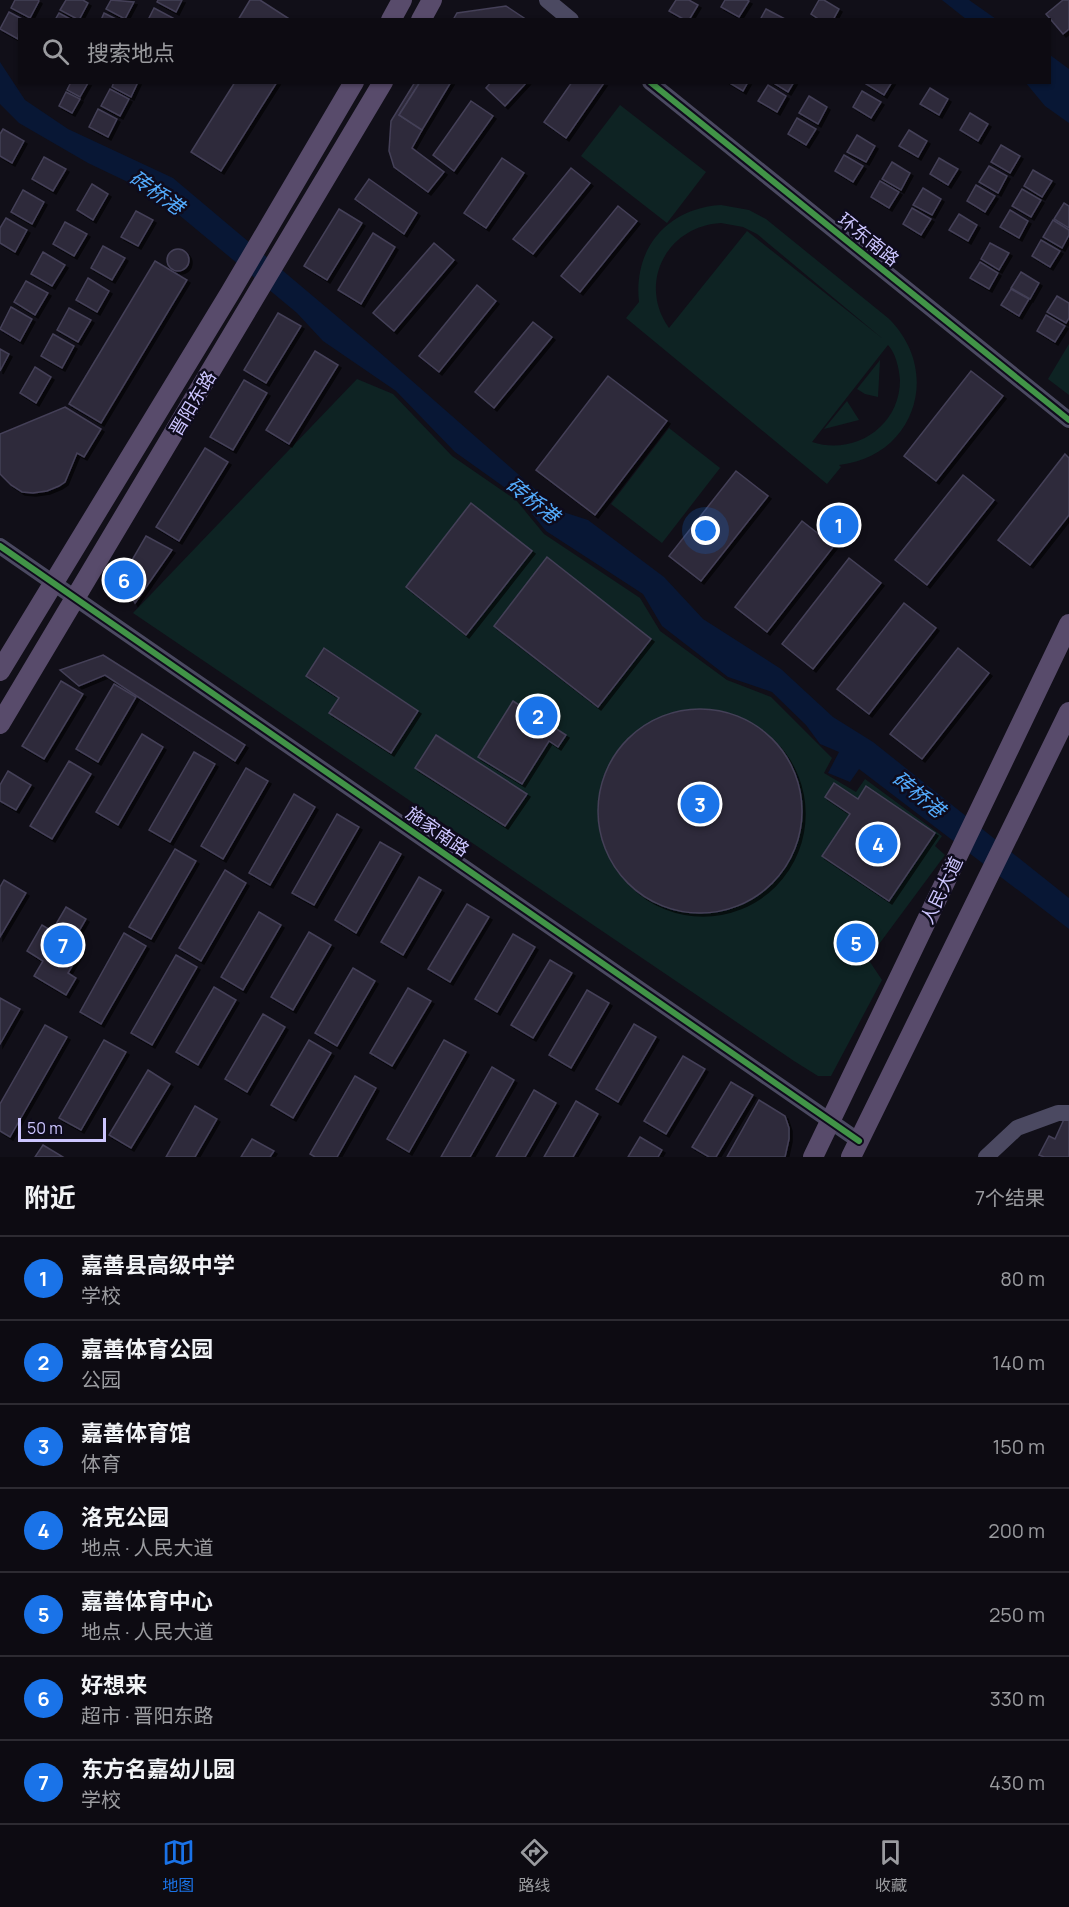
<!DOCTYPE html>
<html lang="zh">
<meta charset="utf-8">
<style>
body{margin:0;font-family:Manrope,"Noto Sans SC",sans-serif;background:#1b1920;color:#f1f3f6}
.scale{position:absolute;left:18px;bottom:15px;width:88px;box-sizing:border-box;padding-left:6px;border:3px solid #cdc6ff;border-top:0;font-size:16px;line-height:21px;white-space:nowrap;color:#cdc6ff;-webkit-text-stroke:4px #0e0b1c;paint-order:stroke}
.you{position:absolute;left:706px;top:531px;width:21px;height:21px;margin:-15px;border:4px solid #fff;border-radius:50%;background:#1a73e8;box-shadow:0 0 0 9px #1a73e833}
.badge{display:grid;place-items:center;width:39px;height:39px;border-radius:50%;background:#1a73e8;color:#fff;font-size:20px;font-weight:700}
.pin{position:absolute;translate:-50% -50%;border:3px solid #fff;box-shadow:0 2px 6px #0006}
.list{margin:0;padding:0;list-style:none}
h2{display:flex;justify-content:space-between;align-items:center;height:78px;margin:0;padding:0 24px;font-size:26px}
h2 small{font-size:20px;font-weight:400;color:#9a9b9f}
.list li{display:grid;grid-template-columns:39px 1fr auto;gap:18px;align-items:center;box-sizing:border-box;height:84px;padding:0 24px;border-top:2px solid #2d2b32}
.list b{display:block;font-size:22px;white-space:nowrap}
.list p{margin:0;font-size:20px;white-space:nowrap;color:#9a9b9f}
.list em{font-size:20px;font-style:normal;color:#9a9b9f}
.icon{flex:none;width:33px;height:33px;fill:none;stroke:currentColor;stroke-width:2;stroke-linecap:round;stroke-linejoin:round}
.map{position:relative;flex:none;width:1069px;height:1157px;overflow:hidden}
.search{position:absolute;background:#0d0b12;box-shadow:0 2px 4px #0004;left:18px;right:18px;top:18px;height:66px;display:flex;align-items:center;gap:15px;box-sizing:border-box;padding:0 21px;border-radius:0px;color:#9a9b9f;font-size:22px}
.sheet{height:666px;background:#0d0b12}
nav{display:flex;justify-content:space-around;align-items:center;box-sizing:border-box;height:84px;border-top:2px solid #2d2b32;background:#0d0b12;font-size:16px;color:#9a9b9f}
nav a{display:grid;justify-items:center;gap:3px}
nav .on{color:#1a73e8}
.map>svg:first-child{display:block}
.green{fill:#0e2323;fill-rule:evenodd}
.water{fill:#081735}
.building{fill:#2f2b3b;stroke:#444058;stroke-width:1.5;filter:url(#shadow)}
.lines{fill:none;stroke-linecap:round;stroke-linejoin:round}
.minor{stroke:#4b4961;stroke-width:16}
.major{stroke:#584b6b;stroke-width:20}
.cycleway-casing{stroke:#0e0b1c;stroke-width:10}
.cycleway{stroke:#419447;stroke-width:6}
.labels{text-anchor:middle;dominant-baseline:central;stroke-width:5;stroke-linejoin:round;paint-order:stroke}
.street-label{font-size:18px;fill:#cdc6ff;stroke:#0e0b1c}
.water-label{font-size:20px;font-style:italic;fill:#54adff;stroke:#0e0b1c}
</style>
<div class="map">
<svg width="1069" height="1157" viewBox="0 0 1069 1157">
<defs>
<filter id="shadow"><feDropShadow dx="3" dy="3" stdDeviation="0" flood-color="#0009"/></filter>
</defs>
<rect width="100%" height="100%" fill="#110f18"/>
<g class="green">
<polygon points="620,105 706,172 667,223 581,156"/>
<path d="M721,205l28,5 17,9 122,99c55,53 27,139 -49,147l2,2 -14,17 -201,-166 13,-16c-6,-54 29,-94 82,-97zM721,223l22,4 14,7 126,105 -136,-108 -78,97c-32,-45 -2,-102 52,-105zM888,345c8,9 11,23 12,35 0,47 -46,76 -88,62z"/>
<polygon points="1069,344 1069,395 1048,379"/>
<polygon points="880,360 878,397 865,394 857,389"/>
<polygon points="357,379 393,394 452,456 516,500 544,534 640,598 660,631 727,680 771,697 832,758 824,773 856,792 865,779 942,836 935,846 945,855 868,959 882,980 831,1076 818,1076 794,1061 133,613"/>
<polygon points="847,401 859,420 824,429"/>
<polygon points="669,428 720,468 662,543 611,504"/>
</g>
<g class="water">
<polygon points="942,0 969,0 996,19 966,19"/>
<polygon points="1050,55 1069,69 1069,123 1045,106 1026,83 1050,82"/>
<polygon points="0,62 25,100 68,129 173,178 378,351 560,511 588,520 664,577 703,619 781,669 833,717 873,742 1069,898 1069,929 859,769 850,782 828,773 839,752 820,744 806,725 772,692 728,677 662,626 643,594 546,531 518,497 455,452 396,391 323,341 297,313 155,195 88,163 19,123 0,104"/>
</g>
<g class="building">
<polygon points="15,0 38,0 39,1 30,18 11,8"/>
<polygon points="66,0 83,0 88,3 79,20 60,10"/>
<polygon points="111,0 134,2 125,19 106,9"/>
<polygon points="158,0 182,0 176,12 157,2"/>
<polygon points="250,0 260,0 291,20 238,20"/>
<polygon points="676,0 689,0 698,5 689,20 685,20 669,11"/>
<polygon points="725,0 747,0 749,1 739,17 721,7"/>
<polygon points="819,0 824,0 839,9 833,20 820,20 811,14"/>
<polygon points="1063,0 1069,0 1069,29 1063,34 1046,14"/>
<polygon points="506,6 527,20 453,20 457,13"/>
<polygon points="154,8 173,18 172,20 148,20"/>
<polygon points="766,9 785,19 785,20 760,20"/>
<polygon points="9,12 24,20 20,20 18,39 0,29"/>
<polygon points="59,13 72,20 55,20"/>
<polygon points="104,13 118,20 101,20"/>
<polygon points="71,82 88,83 80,97 67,90"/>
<polygon points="114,82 138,82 131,97 112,87"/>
<polygon points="235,82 277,82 221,171 191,152"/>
<polygon points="415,82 420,82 399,115 422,130 412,148 444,172 428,192 394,167 389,151 391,121"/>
<polygon points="420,82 451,82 422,130 399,115"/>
<polygon points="491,82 527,82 505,106 486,88"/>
<polygon points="572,82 604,83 566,138 544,122"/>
<polygon points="728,82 748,82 743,91"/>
<polygon points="772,82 794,82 788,92"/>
<polygon points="867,82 892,82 884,95 866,84"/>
<polygon points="768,85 786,96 777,112 758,101"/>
<polygon points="930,88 948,99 939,115 920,104"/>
<polygon points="110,89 129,99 120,116 101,106"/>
<polygon points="862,91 881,102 871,118 853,107"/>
<polygon points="66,92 80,99 72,113 59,106"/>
<polygon points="809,96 827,107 818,124 799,113"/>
<polygon points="471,101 493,116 454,171 433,155"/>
<polygon points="98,109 117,119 108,137 89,127"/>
<polygon points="970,113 988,124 978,141 960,130"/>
<polygon points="797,118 816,129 806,145 788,134"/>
<polygon points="3,129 24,141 12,163 0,156 0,134"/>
<polygon points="909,130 927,141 918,157 899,146"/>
<polygon points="857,135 875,146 866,162 847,152"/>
<polygon points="1001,145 1020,156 1010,173 991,162"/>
<polygon points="844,155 863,166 853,182 835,171"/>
<polygon points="44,157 66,169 53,191 32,179"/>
<polygon points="502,158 524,173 486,228 464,213"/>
<polygon points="939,158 958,169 948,185 930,174"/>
<polygon points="892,162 910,173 901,190 882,179"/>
<polygon points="989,166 1007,176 998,193 979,182"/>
<polygon points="571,168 590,183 533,254 513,239"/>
<polygon points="1033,170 1052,181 1042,197 1024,186"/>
<polygon points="369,179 417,213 404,234 355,199"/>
<polygon points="880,181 899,192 889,208 871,197"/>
<polygon points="92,184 108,194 93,220 77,210"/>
<polygon points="976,185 995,196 985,212 967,201"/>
<polygon points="923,188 941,199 932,215 913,205"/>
<polygon points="1022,189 1041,200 1031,217 1012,206"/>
<polygon points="23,190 44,202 32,224 11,212"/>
<polygon points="1064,203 1069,206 1069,228 1054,219"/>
<polygon points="618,206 637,221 580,292 561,276"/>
<polygon points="912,208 931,219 921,235 903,224"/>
<polygon points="339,209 362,223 327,280 304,266"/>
<polygon points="1010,210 1028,221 1019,238 1000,227"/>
<polygon points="136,211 153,220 138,246 121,237"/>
<polygon points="959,214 977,225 968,241 949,230"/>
<polygon points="6,218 27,230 15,252 0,243 0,228"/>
<polygon points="1053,220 1069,230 1069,235 1062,248 1043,237"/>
<polygon points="65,222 87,234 74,256 53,244"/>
<polygon points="373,233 395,247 361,304 338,290"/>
<polygon points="1041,240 1060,251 1050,267 1032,256"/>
<polygon points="434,243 454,260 394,331 373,313"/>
<polygon points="990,243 1009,253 999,270 981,259"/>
<polygon points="103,246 125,258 112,280 91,268"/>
<circle cx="178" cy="260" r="11"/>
<polygon points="43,252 65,265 52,286 31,274"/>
<polygon points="155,261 187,280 101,423 69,404"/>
<polygon points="980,262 998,273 989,289 970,278"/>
<polygon points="1021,272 1039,283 1030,299 1011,288"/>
<polygon points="88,278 109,291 97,312 76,300"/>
<polygon points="26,281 48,293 35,315 14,302"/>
<polygon points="477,285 496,301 439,372 419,356"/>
<polygon points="1011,289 1029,299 1019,316 1001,305"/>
<polygon points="1057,296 1069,303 1069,318 1066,323 1047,312"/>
<polygon points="11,307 32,319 20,341 0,329"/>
<polygon points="69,308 91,320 78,342 57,330"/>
<polygon points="278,313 301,326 266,383 244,370"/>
<polygon points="1046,315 1065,326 1055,342 1037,331"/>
<polygon points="533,322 552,337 494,408 475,392"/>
<polygon points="53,334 74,346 62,368 41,356"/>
<polygon points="0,349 9,354 0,371"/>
<polygon points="315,351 338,365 289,444 266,430"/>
<polygon points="35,367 51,377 36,403 20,393"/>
<polygon points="971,371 1003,396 936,481 904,456"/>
<polygon points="608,376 667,421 595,515 536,470"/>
<polygon points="244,380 267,393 233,450 210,437"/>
<polygon points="65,407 101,429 84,457 77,453 65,482 59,486 47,491 33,493 22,492 11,485 0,474 0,434"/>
<polygon points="205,448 228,462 179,541 156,527"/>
<polygon points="1065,454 1069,458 1069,515 1030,565 998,540"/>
<polygon points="736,471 768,496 701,581 669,556"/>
<polygon points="963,475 994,500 927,585 895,560"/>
<polygon points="471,503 532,551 466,635 406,587"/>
<polygon points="802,521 834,546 767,632 735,607"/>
<polygon points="146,536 172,550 135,603 128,591 128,567"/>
<polygon points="547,557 651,639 598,707 494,626"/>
<polygon points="849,558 881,583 813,669 782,644"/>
<polygon points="904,603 936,628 869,714 837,689"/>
<polygon points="324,648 418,711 391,753 329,713 339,698 306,676"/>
<polygon points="958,648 989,673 922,759 890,734"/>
<polygon points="103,655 245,745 235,761 105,675 79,686 60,670"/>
<polygon points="61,681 83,694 44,759 22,746"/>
<polygon points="114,684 136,697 98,762 76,749"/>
<polygon points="513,701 566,735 558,747 549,741 522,784 478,757"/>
<circle cx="700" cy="811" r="102"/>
<polygon points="142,734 163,747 118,825 96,812"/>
<polygon points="436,735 527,794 505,826 415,768"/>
<polygon points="194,752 215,764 170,842 149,830"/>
<polygon points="69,761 91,774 52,839 30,826"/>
<polygon points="246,768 268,781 223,859 201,846"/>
<polygon points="8,771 31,785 16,810 0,801 0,785"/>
<polygon points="834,783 858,799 866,786 935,833 889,901 822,856 850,814 825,797"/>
<polygon points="294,794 315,807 270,885 249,873"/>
<polygon points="337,814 359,827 314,905 292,893"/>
<polygon points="380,842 401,854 356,933 335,920"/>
<polygon points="175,849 196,861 151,939 129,927"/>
<polygon points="225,870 246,883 201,961 179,948"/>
<polygon points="419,877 441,890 403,955 381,942"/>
<polygon points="4,880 26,893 0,937 0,887"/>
<polygon points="467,904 489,917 450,982 428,969"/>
<polygon points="66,907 86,919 72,943 82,949 68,973 76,978 66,995 34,976 43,961 27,951 42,925 52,931"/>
<polygon points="259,912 281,925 243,990 221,977"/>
<polygon points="309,932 331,945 293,1010 271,997"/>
<polygon points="124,933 146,946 101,1024 80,1012"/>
<polygon points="513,934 535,947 497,1012 475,999"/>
<polygon points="176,955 197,967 152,1045 131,1033"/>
<polygon points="550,960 572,973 533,1038 511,1025"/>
<polygon points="353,968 375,981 337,1046 315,1033"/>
<polygon points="214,987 236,1000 198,1065 176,1052"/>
<polygon points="408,988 431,1001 392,1066 370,1053"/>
<polygon points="587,990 609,1003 571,1068 549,1055"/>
<polygon points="0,998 20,1009 0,1044"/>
<polygon points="263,1014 285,1027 247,1092 225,1079"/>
<polygon points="634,1024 656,1037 618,1102 596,1089"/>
<polygon points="45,1025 67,1037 10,1137 0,1131 0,1104"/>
<polygon points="104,1040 126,1052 81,1130 59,1118"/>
<polygon points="309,1040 331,1053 293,1118 271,1105"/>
<polygon points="444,1040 466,1052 409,1152 387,1139"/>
<polygon points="683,1056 705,1069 666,1134 644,1121"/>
<polygon points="492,1067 514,1080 470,1157 441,1157"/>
<polygon points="148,1070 170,1084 131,1148 109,1135"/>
<polygon points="355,1076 376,1088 337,1157 315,1157 310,1154"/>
<polygon points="731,1082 753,1095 716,1157 709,1157 692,1147"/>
<polygon points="534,1090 556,1103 525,1157 496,1157"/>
<polygon points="759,1100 785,1116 789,1128 789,1139 785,1157 727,1157"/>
<polygon points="576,1101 598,1114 573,1157 544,1157"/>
<polygon points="195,1106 217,1119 195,1157 166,1157"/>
<polygon points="1065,1117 1069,1119 1069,1157 1044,1157 1039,1155 1049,1136 1055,1139"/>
<polygon points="640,1137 662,1150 658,1157 628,1157"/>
<polygon points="252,1139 274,1151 270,1157 241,1157"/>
<polygon points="43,1145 63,1157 35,1157"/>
</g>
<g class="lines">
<g class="minor">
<polyline points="547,0 571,20"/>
<polyline points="650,82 1069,420"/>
<polyline points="0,546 859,1141"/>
<polyline points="986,1157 1017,1128 1058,1113 1069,1113"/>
</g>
<g class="major">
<polyline points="391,20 402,0"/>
<polyline points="421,20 432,0"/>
<polyline points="0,671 230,293 354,82"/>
<polyline points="0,724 383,82"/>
<polyline points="813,1157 1069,624"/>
<polyline points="851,1157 1069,712"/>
</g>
<defs>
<g id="cycleway">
<polyline points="650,82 1069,420"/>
<polyline points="0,546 859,1141"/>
</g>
</defs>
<use href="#cycleway" class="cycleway-casing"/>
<use href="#cycleway" class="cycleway"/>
</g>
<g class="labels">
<g class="street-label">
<text transform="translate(869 239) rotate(39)">环东南路</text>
<text transform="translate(192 403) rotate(-59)">晋阳东路</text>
<text transform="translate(438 831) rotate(35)">施家南路</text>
<text transform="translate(941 890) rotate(-64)">人民大道</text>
</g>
<g class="water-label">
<text transform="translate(157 192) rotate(35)">砖桥港</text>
<text transform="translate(533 500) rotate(38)">砖桥港</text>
<text transform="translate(919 794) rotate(39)">砖桥港</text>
</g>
</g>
</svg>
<div class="scale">50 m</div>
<div class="you"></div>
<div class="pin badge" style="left:839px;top:525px">1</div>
<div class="pin badge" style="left:538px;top:716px">2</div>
<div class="pin badge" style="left:700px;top:804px">3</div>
<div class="pin badge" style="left:878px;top:844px">4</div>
<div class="pin badge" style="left:856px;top:943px">5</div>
<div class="pin badge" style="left:124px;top:580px">6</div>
<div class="pin badge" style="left:63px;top:945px">7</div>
<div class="search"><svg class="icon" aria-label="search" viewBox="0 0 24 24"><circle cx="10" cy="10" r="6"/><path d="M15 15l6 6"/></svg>搜索地点</div>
</div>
<section class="sheet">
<h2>附近<small>7个结果</small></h2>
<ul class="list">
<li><span class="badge">1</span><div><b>嘉善县高级中学</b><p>学校</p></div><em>80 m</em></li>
<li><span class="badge">2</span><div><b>嘉善体育公园</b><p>公园</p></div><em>140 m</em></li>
<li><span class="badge">3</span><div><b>嘉善体育馆</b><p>体育</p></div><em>150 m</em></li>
<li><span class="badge">4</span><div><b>洛克公园</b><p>地点 · 人民大道</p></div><em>200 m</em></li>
<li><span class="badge">5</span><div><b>嘉善体育中心</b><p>地点 · 人民大道</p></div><em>250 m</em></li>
<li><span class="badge">6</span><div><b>好想来</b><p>超市 · 晋阳东路</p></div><em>330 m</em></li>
<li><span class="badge">7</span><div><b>东方名嘉幼儿园</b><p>学校</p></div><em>430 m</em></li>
</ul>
</section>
<nav>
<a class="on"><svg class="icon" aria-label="map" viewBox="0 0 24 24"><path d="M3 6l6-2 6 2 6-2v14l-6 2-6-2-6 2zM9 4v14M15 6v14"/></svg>地图</a>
<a><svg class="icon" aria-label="directions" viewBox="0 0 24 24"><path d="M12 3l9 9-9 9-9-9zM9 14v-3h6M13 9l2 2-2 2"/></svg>路线</a>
<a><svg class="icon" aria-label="saved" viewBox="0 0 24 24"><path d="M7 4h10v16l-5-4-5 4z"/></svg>收藏</a>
</nav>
